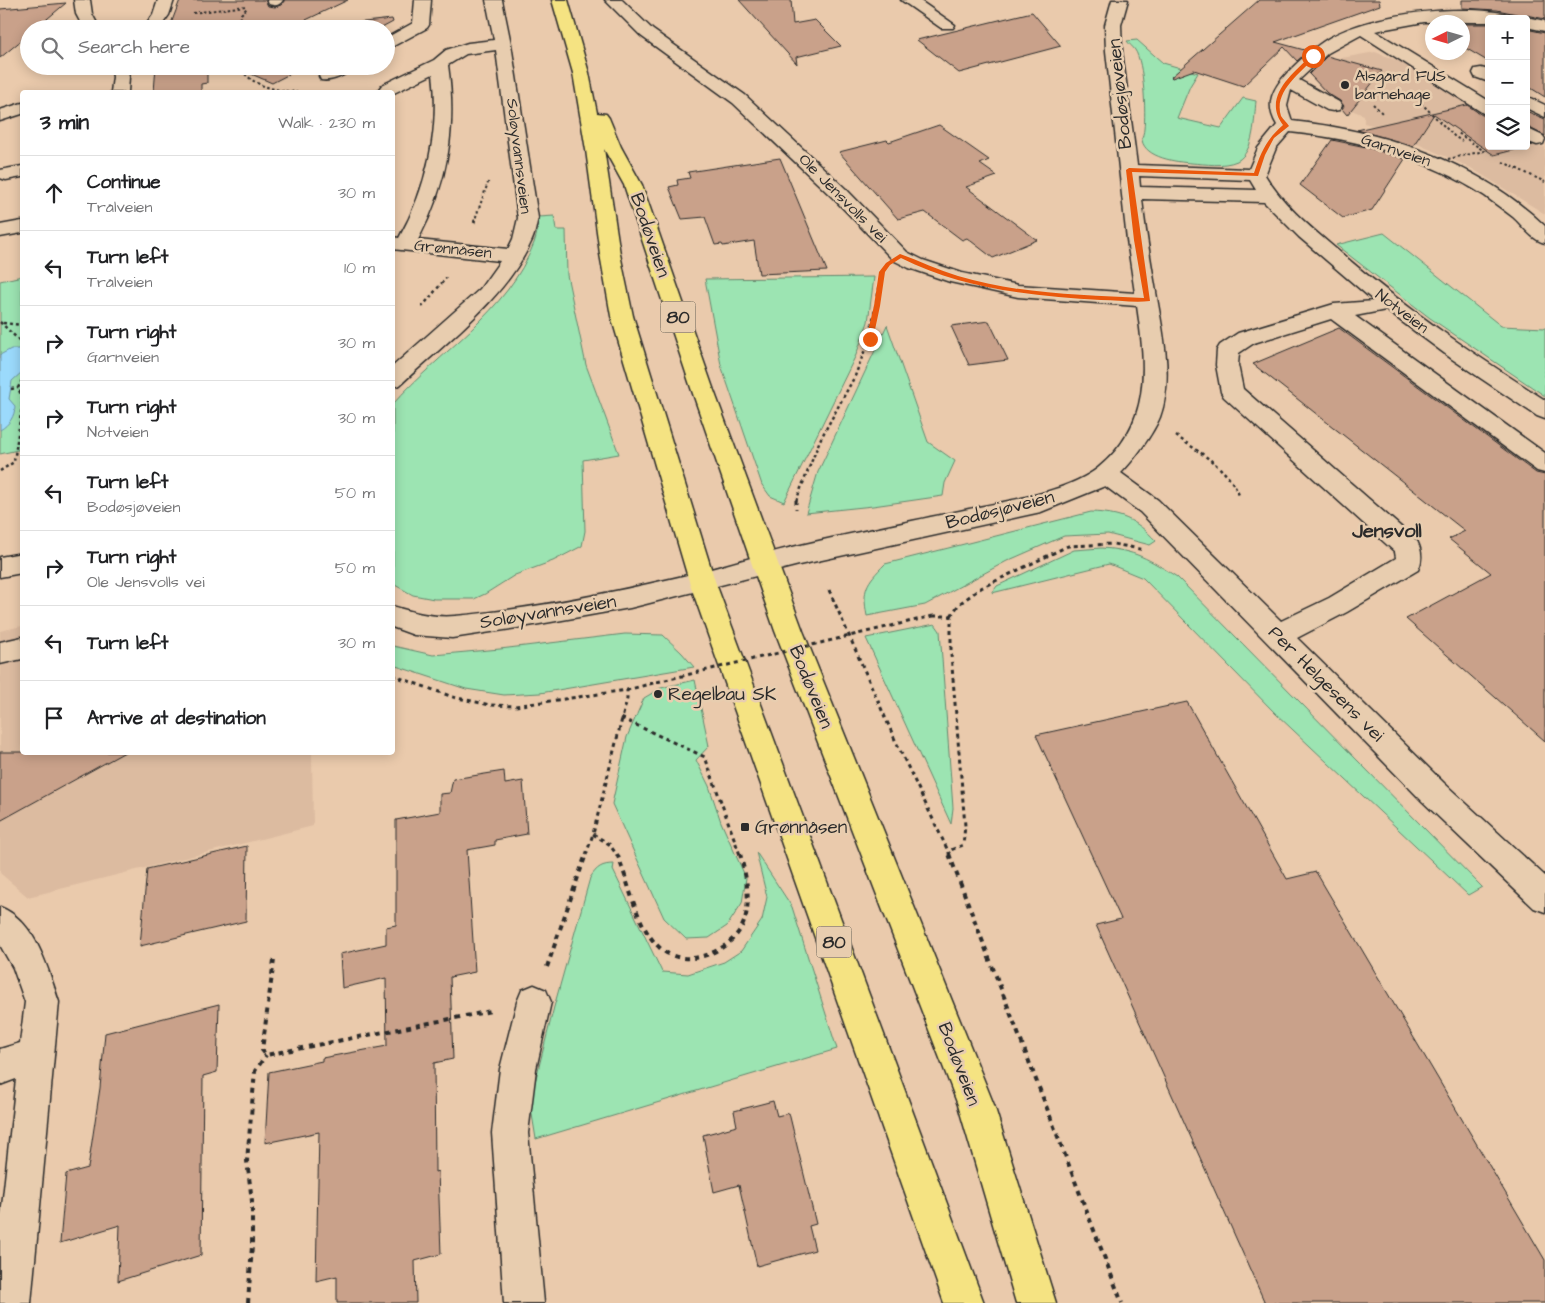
<!DOCTYPE html>
<meta charset="utf-8">
<style>
body{margin:0;font-family:"Architects Daughter",sans-serif;background:#f2f2f2;color:#202124}
.controls{position:absolute;right:15px;top:15px;display:grid;overflow:hidden;border-radius:5px;box-shadow:0 2px 12px #0003}
.controls button{width:45px;height:45px;display:grid;place-items:center;padding:0;border:0;border-bottom:1px solid #e0e0e0;background:#fff;color:#202124;font:25px sans-serif}
.compass{position:absolute;left:1425px;top:15px;width:45px;height:45px;border-radius:50%;background:#fff;box-shadow:0 2px 12px #0003;rotate:265deg}
.stop{position:absolute;width:15px;height:15px;margin:-11px;border:4px solid #ea580c;border-radius:50%;background:#fff}
.stop.end{background:#ea580c;border-color:#fff;box-shadow:0 1px 5px #0008}
.list{margin:0;padding:0;list-style:none}
h2{display:flex;justify-content:space-between;align-items:center;height:65px;margin:0;padding:0 20px;font-size:21px}
h2 small{font-size:16px;font-weight:400;color:#757577}
.list li{display:grid;grid-template-columns:32px 1fr auto;gap:15px;align-items:center;box-sizing:border-box;height:75px;padding:0 20px;border-top:1px solid #e0e0e0}
.list b{display:block;font-size:19px;white-space:nowrap}
.list p{margin:0;font-size:16px;white-space:nowrap;color:#757577}
.list em{font-size:16px;font-style:normal;color:#757577}
.icon{flex:none;width:28px;height:28px;fill:none;stroke:currentColor;stroke-width:2;stroke-linecap:round;stroke-linejoin:round}
.map{position:relative;flex:none;width:1545px;height:1303px;overflow:hidden}
.search{position:absolute;background:#fff;box-shadow:0 2px 12px #0003;left:20px;top:20px;width:375px;height:55px;display:flex;align-items:center;gap:12px;box-sizing:border-box;padding:0 18px;border-radius:28px;color:#757577;font-size:19px}
.panel{position:absolute;background:#fff;box-shadow:0 2px 12px #0003;left:20px;top:90px;width:375px;height:665px;border-radius:5px}
.map>svg:first-child{display:block}
.built{fill:#dcbba0}
.green{fill:#9ce4b2;stroke:#64886e}
.water{fill:#9bdafc;stroke:#6e94a8}
.building{fill:#c9a18a;stroke:#2b2b2b}
.lines{fill:none;stroke-linecap:round;stroke-linejoin:round}
.minor-casing{stroke:#2b2b2b;stroke-width:3}
.major-casing{stroke:#2b2b2b;stroke-width:3}
.path-far3{stroke:#2b2b2b;stroke-width:2;stroke-dasharray:2.5 2.5;stroke-linecap:butt}
.path-far2{stroke:#2b2b2b;stroke-width:2.5;stroke-dasharray:3 3;stroke-linecap:butt}
.path-far1{stroke:#2b2b2b;stroke-width:3;stroke-dasharray:4 4;stroke-linecap:butt}
.path{stroke:#2b2b2b;stroke-width:4;stroke-dasharray:5 5;stroke-linecap:butt}
.minor{fill:#e8cdaf;fill-rule:evenodd}
.major{fill:#f5e382;fill-rule:evenodd}
.path-bridge-far1{stroke:#2b2b2b;stroke-width:2;stroke-dasharray:2.5 2.5;stroke-linecap:butt}
.path-bridge{stroke:#2b2b2b;stroke-width:3;stroke-dasharray:4 4;stroke-linecap:butt}
.route{fill:#ea580c}
.poi-dot{fill:#2b2b2b;stroke:#e8cdaf;stroke-width:2}
.labels{text-anchor:middle;dominant-baseline:central;stroke-width:5;stroke-linejoin:round;paint-order:stroke}
.far-poi-label{font-size:16px;fill:#2b2b2b;stroke:#e8cdaf;text-anchor:start}
.far-street-label{font-size:16px;fill:#2b2b2b;stroke:#e8cdaf}
.shield{fill:#e8cdaf;stroke:#645c53;stroke-width:1}
.shield-label{font-size:18px;font-weight:bold;fill:#2b2b2b}
.street-label{font-size:19px;fill:#2b2b2b;stroke:#e8cdaf}
.poi-label{font-size:19px;fill:#2b2b2b;stroke:#e8cdaf;text-anchor:start}
.neighbourhood-label{font-size:20px;font-weight:bold;fill:#2b2b2b;stroke:#e8cdaf}
</style>
<div class="map">
<svg width="1545" height="1303" viewBox="0 0 1545 1303">
<rect width="100%" height="100%" fill="#eacaac"/>
<filter id="ink" filterUnits="userSpaceOnUse"><feTurbulence type="fractalNoise" baseFrequency=".02" numOctaves="2"/><feDisplacementMap in="SourceGraphic" scale="10" xChannelSelector="R" yChannelSelector="G"/><feConvolveMatrix kernelMatrix="1 2 1 2 8 2 1 2 1" color-interpolation-filters="sRGB"/></filter>
<g filter="url(#ink)">
<g class="built">
<polygon points="1375,52 1407,64 1489,118 1489,146 1526,146 1526,142 1533,146 1545,147 1545,214 1471,168 1400,136 1394,131 1364,123 1364,115 1343,107 1338,108 1319,87 1342,58"/>
<polygon points="22,626 22,752 312,753 313,826 28,897 0,873 0,631"/>
</g>
<g class="green">
<path d="M1137,40l26,23 35,10 -8,13 -13,32 44,10 22,-30 13,3c-2,18 -1,50 -19,60 -14,6 -31,3 -46,2 -14,-1 -46,-5 -49,-23 0,-3 2,-8 2,-11 2,-17 0,-66 -9,-79 -2,-3 -6,-6 -8,-9z"/>
<path d="M554,216l2,14h10l1,45 19,90 33,89 -36,6 2,71 -3,15 -29,15 -38,14 -30,19 -11,5h-40l-21,-4 -20,-11v-180c46,-52 115,-92 141,-161 3,-8 4,-17 5,-26z"/>
<polygon points="1384,233 1501,326 1545,328 1545,396 1430,318 1336,245"/>
<polygon points="22,276 22,449 0,454 0,281"/>
<polygon points="874,277 868,322 856,355 784,502 770,496 762,485 721,365 705,279"/>
<polygon points="887,325 928,442 955,461 945,483 943,496 873,506 806,513 818,472"/>
<path d="M1091,512c29,1 45,7 65,29l-6,4 -42,-11 -44,2 -57,25 -82,44 -58,11c-5,-27 -1,-33 18,-52z"/>
<path d="M1101,548c34,2 48,11 76,29l305,310 -14,8 -193,-182 -132,-135 -34,-14 -117,29 5,-7 77,-36z"/>
<polygon points="935,624 940,631 953,808 951,824 866,638"/>
<polygon points="625,634 663,635 682,653 694,667 540,693 504,695 466,689 393,665 393,646 433,655 500,649"/>
<polygon points="695,680 709,746 696,760 709,786 721,822 746,878 742,903 727,926 709,938 686,939 664,918 612,804 627,737 644,698 661,688"/>
<path d="M756,852l36,55 45,142 -301,90 -6,-37 24,-95 36,-129c7,-11 12,-14 24,-14l-1,6 49,102 26,2 36,-12 17,-11 21,-31 5,-23z"/>
</g>
<path class="water" d="M11,349h11v23l-10,9c-1,7 -2,11 -3,18l6,7c0,10 -6,19 -15,24v-75z"/>
<g class="building">
<polygon points="180,0 265,0 268,6 275,7 281,5 285,0 348,0 287,29 169,29"/>
<polygon points="739,0 791,0 793,24 815,20 841,46 796,57 797,64"/>
<polygon points="1259,0 1379,0 1380,5 1275,42 1308,51 1297,61 1284,47 1243,86 1194,70 1172,78 1171,77"/>
<polygon points="1462,0 1545,0 1545,19 1526,15 1520,17 1517,14 1497,10 1462,8"/>
<polygon points="66,3 35,29 29,29 29,34 0,58 0,9"/>
<polygon points="1032,12 1061,46 959,73 917,40"/>
<polygon points="392,19 393,22 380,29 299,29"/>
<polygon points="1462,24 1489,24 1489,62 1462,46"/>
<polygon points="1526,29 1545,33 1545,97 1526,85"/>
<polygon points="1327,56 1382,71 1347,115 1342,109 1344,106 1340,101 1327,93 1309,74"/>
<polygon points="156,66 207,66 207,83 201,84 201,92 154,92"/>
<polygon points="233,66 305,66 272,83"/>
<polygon points="1467,105 1482,115 1489,116 1489,146 1526,146 1526,143 1533,145 1494,155 1434,114 1413,146 1357,130"/>
<polygon points="1526,111 1545,119 1545,136 1526,126"/>
<polygon points="939,125 989,160 980,164 997,176 966,187 1037,240 993,258 967,238 962,240 925,212 898,219 839,152 887,140 889,142"/>
<polygon points="1332,140 1366,147 1405,159 1372,210 1343,218 1300,185"/>
<polygon points="780,158 827,271 759,274 754,241 723,246 722,244 715,245 705,217 682,219 669,187 678,185 677,180 690,178 688,172"/>
<polygon points="989,321 1008,360 969,365 951,326"/>
<polygon points="1339,328 1536,473 1545,475 1545,741 1406,619 1491,573 1449,539 1465,531 1253,364"/>
<polygon points="1187,702 1287,879 1316,872 1545,1260 1545,1303 1265,1303 1096,925 1121,919 1036,735"/>
<polygon points="0,752 125,752 0,821"/>
<polygon points="504,771 505,784 523,781 527,834 495,840 495,845 467,850 475,972 450,977 453,1059 434,1063 435,1172 438,1171 441,1254 415,1261 416,1303 337,1303 337,1276 316,1281 319,1132 265,1143 269,1072 322,1061 322,1058 387,1046 386,978 342,988 340,954 386,944 386,927 396,925 396,820 440,812 440,794 450,793 453,779"/>
<polygon points="247,846 246,921 140,946 147,869"/>
<polygon points="219,1004 217,1072 203,1076 201,1255 118,1281 120,1225 60,1243 66,1174 88,1168 100,1088 105,1033"/>
<polygon points="773,1101 777,1116 789,1113 816,1224 809,1226 815,1250 757,1266 739,1185 714,1192 703,1135 737,1126 734,1111"/>
</g>
<g class="lines">
<defs>
<g id="minor">
<polygon points="74,0 90,0 92,14 100,29 84,29 76,14"/>
<polygon points="158,0 174,0 169,15 159,29 143,29 153,15"/>
<path d="M267,0h16c-4,6 -8,6 -14,4z"/>
<polygon points="415,0 431,0 429,25 427,28 386,50 386,38 413,23"/>
<path d="M486,0h16l9,44 27,174c-2,7 -3,16 -6,22 -24,56 -88,104 -132,145l-8,2v-20l88,-78 20,-28 -108,-12v-12l7,1c28,-50 41,-108 34,-164l-39,19 -12,-1 -3,-3 3,-4 52,-25 12,-10 22,-7 26,-3zM496,50l22,168 -5,21 -5,10 -90,-9c30,-57 39,-112 30,-175l18,-11z"/>
<path d="M605,0h17l31,30 92,65 102,95 60,62 16,8 39,13 56,12 117,8 -8,-53 -21,-189 -1,-26 7,-25h16l-7,25 1,26 15,114 112,4 9,-21 19,-23c-13,-21 -4,-37 11,-53 13,-13 26,-25 41,-34 46,-26 137,-35 188,-22l2,3h-30v3h-65l-49,9 114,70v13l-6,-1 -122,-78 -33,18 -29,27 40,22 3,4 -3,4 -6,1 -6,-1 -36,-20 -4,16 5,15c92,10 185,40 253,105v17c-13,-3 -22,-17 -32,-26 -9,-7 -19,-14 -28,-21 -58,-38 -126,-57 -195,-64l-14,16 -11,27c19,32 49,55 77,79 63,54 133,101 203,146v19l-8,-3 -85,-57 -66,-49 -31,6 190,137v20l-8,-2 -206,-152 -77,24 -15,10 -1,12 5,24 174,152c5,10 6,19 1,29l-71,42 -50,26 147,145 101,93v36l-11,-4 -112,-107 -282,-289 -35,-26 -64,26 -242,53 -169,43 -113,20 -65,10 -38,-3 -22,-8v-21c20,6 41,12 63,10 80,-7 166,-25 245,-44 34,-9 67,-19 101,-27 56,-13 112,-24 168,-36 38,-8 99,-17 129,-41 54,-44 48,-100 39,-162l-119,-9 -68,-15 -41,-14 -16,-8 -60,-62 -100,-95 -92,-67zM1139,176l111,4 6,10 -116,-3zM1142,199l122,3 35,35 75,64 -40,3 -96,29 -18,12 -3,5 -1,15 5,27 3,5 171,155 1,6 -67,40 -48,23 -123,-121 -37,-27c13,-13 32,-39 39,-56 15,-41 1,-92 -5,-131 -5,-29 -10,-58 -13,-87z"/>
<polygon points="901,0 919,0 955,25 953,28 941,28"/>
<polygon points="1526,17 1545,21 1545,31 1526,27 1526,19 1520,19"/>
<polygon points="111,66 127,66 129,77 128,92 111,92 113,77"/>
<path d="M333,66h21c-6,9 -23,16 -33,14l-2,-4 2,-4z"/>
<polygon points="1481,68 1489,70 1489,82 1475,77 1473,73 1475,69"/>
<polygon points="1526,96 1545,105 1545,117 1526,108"/>
<polygon points="22,103 22,114 0,121 0,110"/>
<polygon points="1526,128 1543,136 1545,139 1543,144 1537,145 1526,141"/>
<polygon points="22,166 22,177 6,180 0,178 0,170"/>
<polygon points="22,221 22,233 0,237 0,225"/>
<polygon points="22,553 22,573 0,577 0,557"/>
<polygon points="22,637 22,659 0,664 0,642"/>
<path d="M0,907c36,14 48,62 59,95l-28,301h-31v-78l16,-146 -16,6v-36l20,-6 5,-41 -12,-34 -13,-23z"/>
<polygon points="534,985 546,990 551,1002 536,1069 528,1133 544,1303 504,1303 492,1133 500,1069 517,1002 522,990"/>
</g>
<polygon id="major" points="552,0 568,0 589,73 597,113 606,114 609,118 621,147 642,185 713,388 803,631 994,1105 1056,1303 1016,1303 958,1105 775,631 691,388 624,185 604,149 620,254 633,316 715,581 984,1303 944,1303 689,581 611,316 600,254 586,150 573,73"/>
</defs>
<use href="#minor" class="minor-casing"/>
<use href="#major" class="major-casing"/>
<g class="path-far3">
<polyline points="193,13 246,6"/>
<polyline points="240,29 241,14 247,8"/>
<path d="M239,66c13,21 35,24 58,26"/>
<polyline points="1421,103 1455,137 1462,141"/>
<polyline points="1373,104 1383,114"/>
<polyline points="1503,162 1545,182"/>
<polyline points="474,222 489,180"/>
</g>
<g class="path-far2">
<polyline points="474,223 475,220"/>
<polyline points="422,307 446,278"/>
<polyline points="0,322 22,343"/>
<polyline points="3,323 22,325"/>
<polyline points="22,380 18,388 22,397 22,405"/>
<polyline points="11,389 18,388"/>
<path d="M1176,436c23,16 52,32 63,59"/>
<polyline points="0,471 14,462 22,406"/>
<polyline points="796,501 820,440 855,376 869,339 881,280"/>
</g>
<g class="path-far1">
<polyline points="796,500 796,509"/>
<polyline points="829,590 896,742 950,855"/>
<polyline points="933,616 951,616 951,654 965,826 963,845 948,851"/>
<polyline points="951,616 959,604 981,588 1068,546 1113,544 1145,550"/>
<polyline points="392,675 453,697 490,705 515,706 627,690 657,682"/>
<polyline points="621,718 705,757 740,855"/>
<polyline points="593,834 609,844 617,855"/>
<polyline points="586,855 593,834 627,699 627,690"/>
</g>
<g class="path">
<path d="M617,854c13,30 18,71 43,94 26,24 76,2 85,-29 6,-21 1,-44 -5,-65"/>
<polyline points="949,854 1122,1303"/>
<polyline points="274,960 262,1050 266,1055 491,1011"/>
<polyline points="547,967 586,854"/>
<polyline points="248,1303 252,1246 252,1201 247,1161 255,1071 266,1055"/>
</g>
<use href="#minor" class="minor"/>
<use href="#major" class="major"/>
<polyline class="path-bridge-far1" points="1448,159 1484,151 1458,133"/>
<polyline class="path-bridge" points="657,682 933,616"/>
</g>
</g>
<path class="route" d="M1312,55l4,1c-14,16 -43,35 -35,60 2,3 6,7 8,10l-15,12 -9,17 -7,21 -126,-4 18,129c-16,2 -33,-1 -49,-1 -68,-4 -139,-11 -200,-42l-11,7 -5,7 -5,34 -7,33 -3,2 -4,-2 8,-33 5,-34 7,-9 14,-9c20,7 38,16 58,22 60,18 124,19 186,22l-10,-58 -8,-70 3,-2 125,5c7,-21 12,-33 29,-48 -21,-28 9,-51 29,-70z"/>
<g class="poi-dot">
<circle cx="1345" cy="85" r="5"/>
<circle cx="658" cy="694" r="5"/>
<rect x="740" y="822" width="10" height="10" rx="2.5"/>
</g>
<g class="labels">
<g class="far-poi-label">
<text x="1355" y="76">Alsgård FUS<tspan x="1355" dy="18">barnehage</tspan></text>
</g>
<g class="far-street-label">
<text transform="translate(1396 150) rotate(19)">Garnveien</text>
<text transform="translate(519 156) rotate(83)">Soløyvannsveien</text>
<text transform="translate(843 198) rotate(45)">Ole Jensvolls vei</text>
<text transform="translate(453 249) rotate(6)">Grønnåsen</text>
<text transform="translate(1402 311) rotate(37)">Notveien</text>
</g>
<g class="shield">
<rect x="660.5" y="301.5" width="35" height="31" rx="4"/>
<rect x="816.5" y="926.5" width="35" height="31" rx="4"/>
</g>
<g class="shield-label">
<text x="678" y="317">80</text>
<text x="834" y="942">80</text>
</g>
<g class="street-label">
<text transform="translate(1120 94) rotate(-96)">Bodøsjøveien</text>
<text transform="translate(650 235) rotate(71)">Bodøveien</text>
<text transform="translate(1000 510) rotate(-14)">Bodøsjøveien</text>
<text transform="translate(548 612) rotate(-9)">Soløyvannsveien</text>
<text transform="translate(1326 684) rotate(45)">Per Helgesens vei</text>
<text transform="translate(811 687) rotate(68)">Bodøveien</text>
<text transform="translate(959 1064) rotate(69)">Bodøveien</text>
</g>
<g class="poi-label">
<text x="668" y="694">Regelbau SK</text>
<text x="755" y="827">Grønnåsen</text>
</g>
<g class="neighbourhood-label">
<text x="1387" y="531">Jensvoll</text>
</g>
</g>
</svg>
<div class="controls">
<button>+</button>
<button>−</button>
<button><svg class="icon" aria-label="layers" viewBox="0 0 24 24"><path d="M12 4l9 5-9 5-9-5zM3 14l9 5 9-5"/></svg></button>
</div>
<svg class="compass" viewBox="-18 -18 36 36"><path d="M0-13l5 13h-10z" fill="#e53935"/><path d="M0 13l5-13h-10z" fill="#757577"/></svg>
<div class="stop" style="left:1313px;top:56px"></div>
<div class="stop end" style="left:870px;top:339px"></div>
<div class="search"><svg class="icon" aria-label="search" viewBox="0 0 24 24"><circle cx="10" cy="10" r="6"/><path d="M15 15l6 6"/></svg>Search here</div>
<section class="panel">
<h2>3 min<small>Walk · 230 m</small></h2>
<ul class="list">
<li><svg class="icon" aria-label="ahead" viewBox="0 0 24 24"><path d="M12 20V5M6 11l6-6 6 6"/></svg><div><b>Continue</b><p>Trålveien</p></div><em>30 m</em></li>
<li><svg class="icon" aria-label="left" viewBox="0 0 24 24"><path d="M17 20v-9H6M10 6l-5 5 5 5"/></svg><div><b>Turn left</b><p>Trålveien</p></div><em>10 m</em></li>
<li><svg class="icon" aria-label="right" viewBox="0 0 24 24"><path d="M7 20v-9h11M14 6l5 5-5 5"/></svg><div><b>Turn right</b><p>Garnveien</p></div><em>30 m</em></li>
<li><svg class="icon" aria-label="right" viewBox="0 0 24 24"><path d="M7 20v-9h11M14 6l5 5-5 5"/></svg><div><b>Turn right</b><p>Notveien</p></div><em>30 m</em></li>
<li><svg class="icon" aria-label="left" viewBox="0 0 24 24"><path d="M17 20v-9H6M10 6l-5 5 5 5"/></svg><div><b>Turn left</b><p>Bodøsjøveien</p></div><em>50 m</em></li>
<li><svg class="icon" aria-label="right" viewBox="0 0 24 24"><path d="M7 20v-9h11M14 6l5 5-5 5"/></svg><div><b>Turn right</b><p>Ole Jensvolls vei</p></div><em>50 m</em></li>
<li><svg class="icon" aria-label="left" viewBox="0 0 24 24"><path d="M17 20v-9H6M10 6l-5 5 5 5"/></svg><div><b>Turn left</b></div><em>30 m</em></li>
<li><svg class="icon" aria-label="arrive" viewBox="0 0 24 24"><path d="M6 21V4h12l-3 4 3 4H6"/></svg><div><b>Arrive at destination</b></div></li>
</ul>
</section>
</div>
